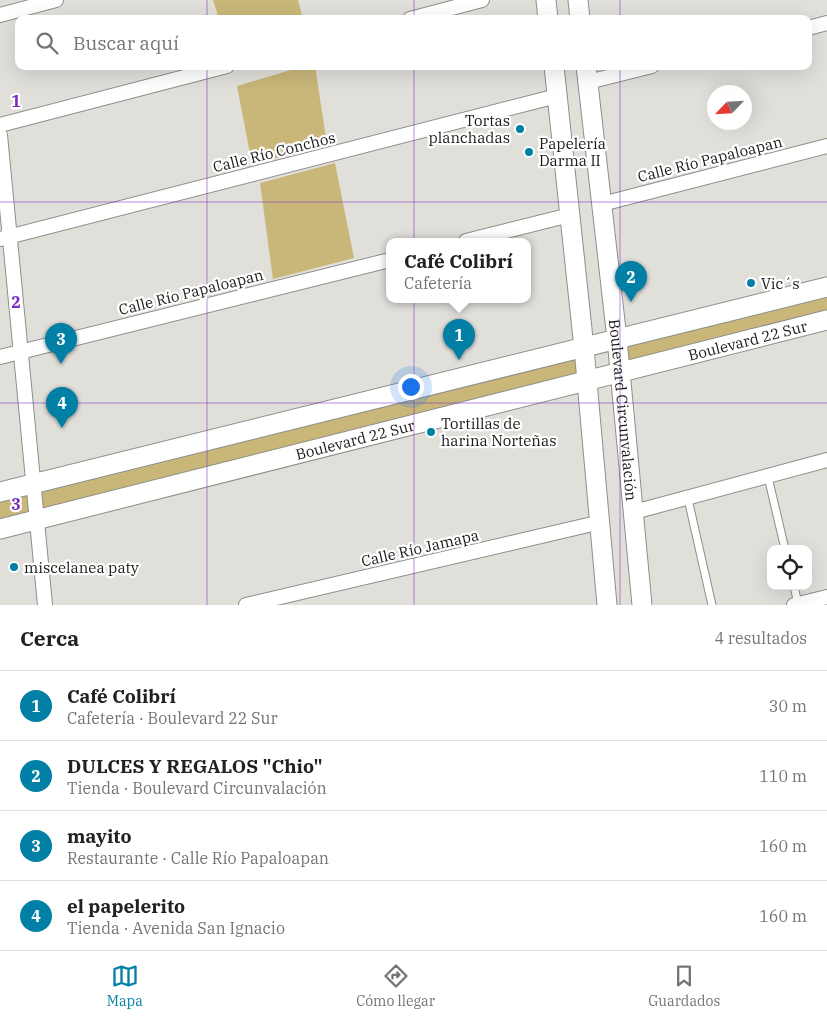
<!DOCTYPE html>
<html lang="es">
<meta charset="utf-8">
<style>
body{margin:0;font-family:"IBM Plex Serif",serif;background:#f2f2f2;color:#202124}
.controls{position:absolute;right:15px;bottom:15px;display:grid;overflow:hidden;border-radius:10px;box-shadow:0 5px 20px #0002}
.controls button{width:45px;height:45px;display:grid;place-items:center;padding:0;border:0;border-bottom:1px solid #e0e0e0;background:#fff;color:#202124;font:25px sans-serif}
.compass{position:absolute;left:707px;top:85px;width:45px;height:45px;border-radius:50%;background:#fff;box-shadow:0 5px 20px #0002;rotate:245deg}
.you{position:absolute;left:410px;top:386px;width:18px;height:18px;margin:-12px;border:4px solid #fff;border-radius:50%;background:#1a73e8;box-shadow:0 0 0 8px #1a73e833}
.badge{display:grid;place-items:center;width:32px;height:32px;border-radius:50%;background:#017fa5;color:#fff;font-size:16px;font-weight:700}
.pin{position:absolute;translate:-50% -41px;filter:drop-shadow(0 1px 2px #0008)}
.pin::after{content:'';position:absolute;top:26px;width:18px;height:15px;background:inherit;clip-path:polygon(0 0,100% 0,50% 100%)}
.popup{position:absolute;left:386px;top:238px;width:145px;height:65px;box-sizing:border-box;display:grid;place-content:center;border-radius:10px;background:#fff;filter:drop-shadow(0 1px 4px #0005);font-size:16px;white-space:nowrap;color:#757577}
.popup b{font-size:19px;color:#202124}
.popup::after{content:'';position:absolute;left:50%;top:100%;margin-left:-10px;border:10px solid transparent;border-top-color:#fff}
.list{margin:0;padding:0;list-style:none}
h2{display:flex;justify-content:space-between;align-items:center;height:65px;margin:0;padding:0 20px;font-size:21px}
h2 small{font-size:16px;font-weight:400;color:#757577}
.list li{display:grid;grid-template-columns:32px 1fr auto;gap:15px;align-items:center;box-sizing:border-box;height:70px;padding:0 20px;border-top:1px solid #e0e0e0}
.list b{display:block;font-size:19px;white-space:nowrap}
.list p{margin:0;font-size:16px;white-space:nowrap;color:#757577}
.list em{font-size:16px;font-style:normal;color:#757577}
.icon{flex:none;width:28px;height:28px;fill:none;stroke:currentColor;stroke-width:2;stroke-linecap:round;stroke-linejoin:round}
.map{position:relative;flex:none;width:827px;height:605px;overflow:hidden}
.search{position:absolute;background:#fff;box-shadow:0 5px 20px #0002;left:15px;right:15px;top:15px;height:55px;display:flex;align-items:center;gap:12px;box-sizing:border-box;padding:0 18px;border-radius:10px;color:#757577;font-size:19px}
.sheet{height:345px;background:#fff}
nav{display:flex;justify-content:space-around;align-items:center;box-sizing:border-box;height:70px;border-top:1px solid #e0e0e0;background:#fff;font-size:14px;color:#757577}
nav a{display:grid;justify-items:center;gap:2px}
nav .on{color:#017fa5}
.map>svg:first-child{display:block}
.green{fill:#c9b779}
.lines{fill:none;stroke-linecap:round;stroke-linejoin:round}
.lane-casing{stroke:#8f8e8a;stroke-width:9}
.street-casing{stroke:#8f8e8a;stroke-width:16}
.secondary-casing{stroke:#8f8e8a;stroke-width:21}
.lane{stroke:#fff;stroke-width:7}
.street{stroke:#fff;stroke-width:14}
.secondary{stroke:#fff;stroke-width:19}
.grid{fill:none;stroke:#7b2cbf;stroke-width:1;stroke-opacity:0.55}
.poi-dot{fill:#017fa5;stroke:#fff;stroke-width:2}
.labels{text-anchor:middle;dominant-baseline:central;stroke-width:4.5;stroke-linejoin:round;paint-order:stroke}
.poi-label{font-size:15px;fill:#1a1917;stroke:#fff;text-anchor:start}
.street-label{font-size:15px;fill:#1a1917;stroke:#fff}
.grid-label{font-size:16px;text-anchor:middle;font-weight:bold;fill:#7b2cbf;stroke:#fff;stroke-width:4.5;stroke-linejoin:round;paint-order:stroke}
</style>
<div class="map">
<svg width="827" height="605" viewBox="0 0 827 605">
<rect width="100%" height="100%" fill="#e1dfda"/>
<g class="green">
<polygon points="213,0 298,0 303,19 219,19"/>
<polygon points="304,66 315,66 327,145 252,164 237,86"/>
<polygon points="335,163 354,258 273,279 260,183"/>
<polygon points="827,287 827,319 614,371 611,341"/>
<polygon points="585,347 588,378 0,529 0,492"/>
</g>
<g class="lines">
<defs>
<g id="lane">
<polyline points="768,477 785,549"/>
<polyline points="688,499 712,605"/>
<polyline points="794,586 798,604"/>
</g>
<g id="street">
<polyline points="0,15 56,0"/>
<polyline points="410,19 482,0"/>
<polyline points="808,28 827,23"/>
<polyline points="588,82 652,66"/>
<polyline points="0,125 227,66"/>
<polyline points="0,135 45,605"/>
<polyline points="602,204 827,146"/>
<polyline points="0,239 557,96"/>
<polyline points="466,241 570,215"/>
<polyline points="0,357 390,260"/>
<polyline points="634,512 827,460"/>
<polyline points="246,605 601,522"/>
<polyline points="794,605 827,597"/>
</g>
<g id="secondary">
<polyline points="546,0 548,19"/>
<polyline points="578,0 580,19"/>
<polyline points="554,66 584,348 607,605"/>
<path id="s1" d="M586,66l31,273 25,266"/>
<polyline points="0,492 827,287"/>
<path id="s2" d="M0,529l827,-209"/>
</g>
</defs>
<use href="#lane" class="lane-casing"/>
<use href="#street" class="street-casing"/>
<use href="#secondary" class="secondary-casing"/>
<use href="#lane" class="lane"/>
<use href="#street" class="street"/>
<use href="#secondary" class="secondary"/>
</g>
<path class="grid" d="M207,0v19M414,0v19M620,0v19M207,66v539M414,66v539M620,66v539M0,202h827M0,403h827"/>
<g class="poi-dot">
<circle cx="520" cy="129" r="5"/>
<circle cx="529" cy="152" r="5"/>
<circle cx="751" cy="283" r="5"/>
<circle cx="431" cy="432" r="5"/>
<circle cx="14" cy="567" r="5"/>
</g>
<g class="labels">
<g class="poi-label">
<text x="510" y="120" text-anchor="end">Tortas<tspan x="510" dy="17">planchadas</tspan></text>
<text x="539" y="143">Papelería<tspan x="539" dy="17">Darma II</tspan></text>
<text x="761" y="283">Vic´s</text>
<text x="441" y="423">Tortillas de<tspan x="441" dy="17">harina Norteñas</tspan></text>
<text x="24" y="567">miscelanea paty</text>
</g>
<g class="street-label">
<text transform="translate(274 152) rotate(-14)">Calle Río Conchos</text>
<text transform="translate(710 159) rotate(-14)">Calle Río Papaloapan</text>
<text transform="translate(191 292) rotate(-14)">Calle Río Papaloapan</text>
<text stroke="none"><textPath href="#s2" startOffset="771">Boulevard 22 Sur</textPath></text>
<text stroke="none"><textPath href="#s1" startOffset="346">Boulevard Circunvalación</textPath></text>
<text stroke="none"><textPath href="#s2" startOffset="366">Boulevard 22 Sur</textPath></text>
<text transform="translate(420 548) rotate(-13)">Calle Río Jamapa</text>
</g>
</g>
<g class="grid-label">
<text x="16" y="107">1</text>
<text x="16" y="308">2</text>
<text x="16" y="510">3</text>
</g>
</svg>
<div class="controls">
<button><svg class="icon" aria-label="locate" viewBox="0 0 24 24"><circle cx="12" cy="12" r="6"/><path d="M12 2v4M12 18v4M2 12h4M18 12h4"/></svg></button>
</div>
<svg class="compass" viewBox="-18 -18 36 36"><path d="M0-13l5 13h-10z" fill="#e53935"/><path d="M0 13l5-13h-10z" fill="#757577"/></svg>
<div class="you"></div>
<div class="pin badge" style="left:459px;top:360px">1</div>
<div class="popup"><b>Café Colibrí</b>Cafetería</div>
<div class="pin badge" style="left:631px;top:302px">2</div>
<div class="pin badge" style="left:61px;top:364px">3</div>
<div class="pin badge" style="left:62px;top:428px">4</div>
<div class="search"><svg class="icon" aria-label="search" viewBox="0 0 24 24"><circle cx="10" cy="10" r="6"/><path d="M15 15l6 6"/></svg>Buscar aquí</div>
</div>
<section class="sheet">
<h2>Cerca<small>4 resultados</small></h2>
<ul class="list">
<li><span class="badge">1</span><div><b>Café Colibrí</b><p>Cafetería · Boulevard 22 Sur</p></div><em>30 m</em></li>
<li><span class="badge">2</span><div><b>DULCES Y REGALOS &quot;Chio&quot;</b><p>Tienda · Boulevard Circunvalación</p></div><em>110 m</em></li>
<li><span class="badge">3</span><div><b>mayito</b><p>Restaurante · Calle Río Papaloapan</p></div><em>160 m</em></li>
<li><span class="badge">4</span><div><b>el papelerito</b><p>Tienda · Avenida San Ignacio</p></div><em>160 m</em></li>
</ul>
</section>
<nav>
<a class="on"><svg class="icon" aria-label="map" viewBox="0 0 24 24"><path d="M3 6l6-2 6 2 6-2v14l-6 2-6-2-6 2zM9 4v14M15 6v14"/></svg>Mapa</a>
<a><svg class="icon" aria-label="directions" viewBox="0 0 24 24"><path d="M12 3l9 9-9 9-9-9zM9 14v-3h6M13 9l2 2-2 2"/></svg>Cómo llegar</a>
<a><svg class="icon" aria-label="saved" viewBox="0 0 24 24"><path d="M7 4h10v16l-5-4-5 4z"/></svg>Guardados</a>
</nav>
